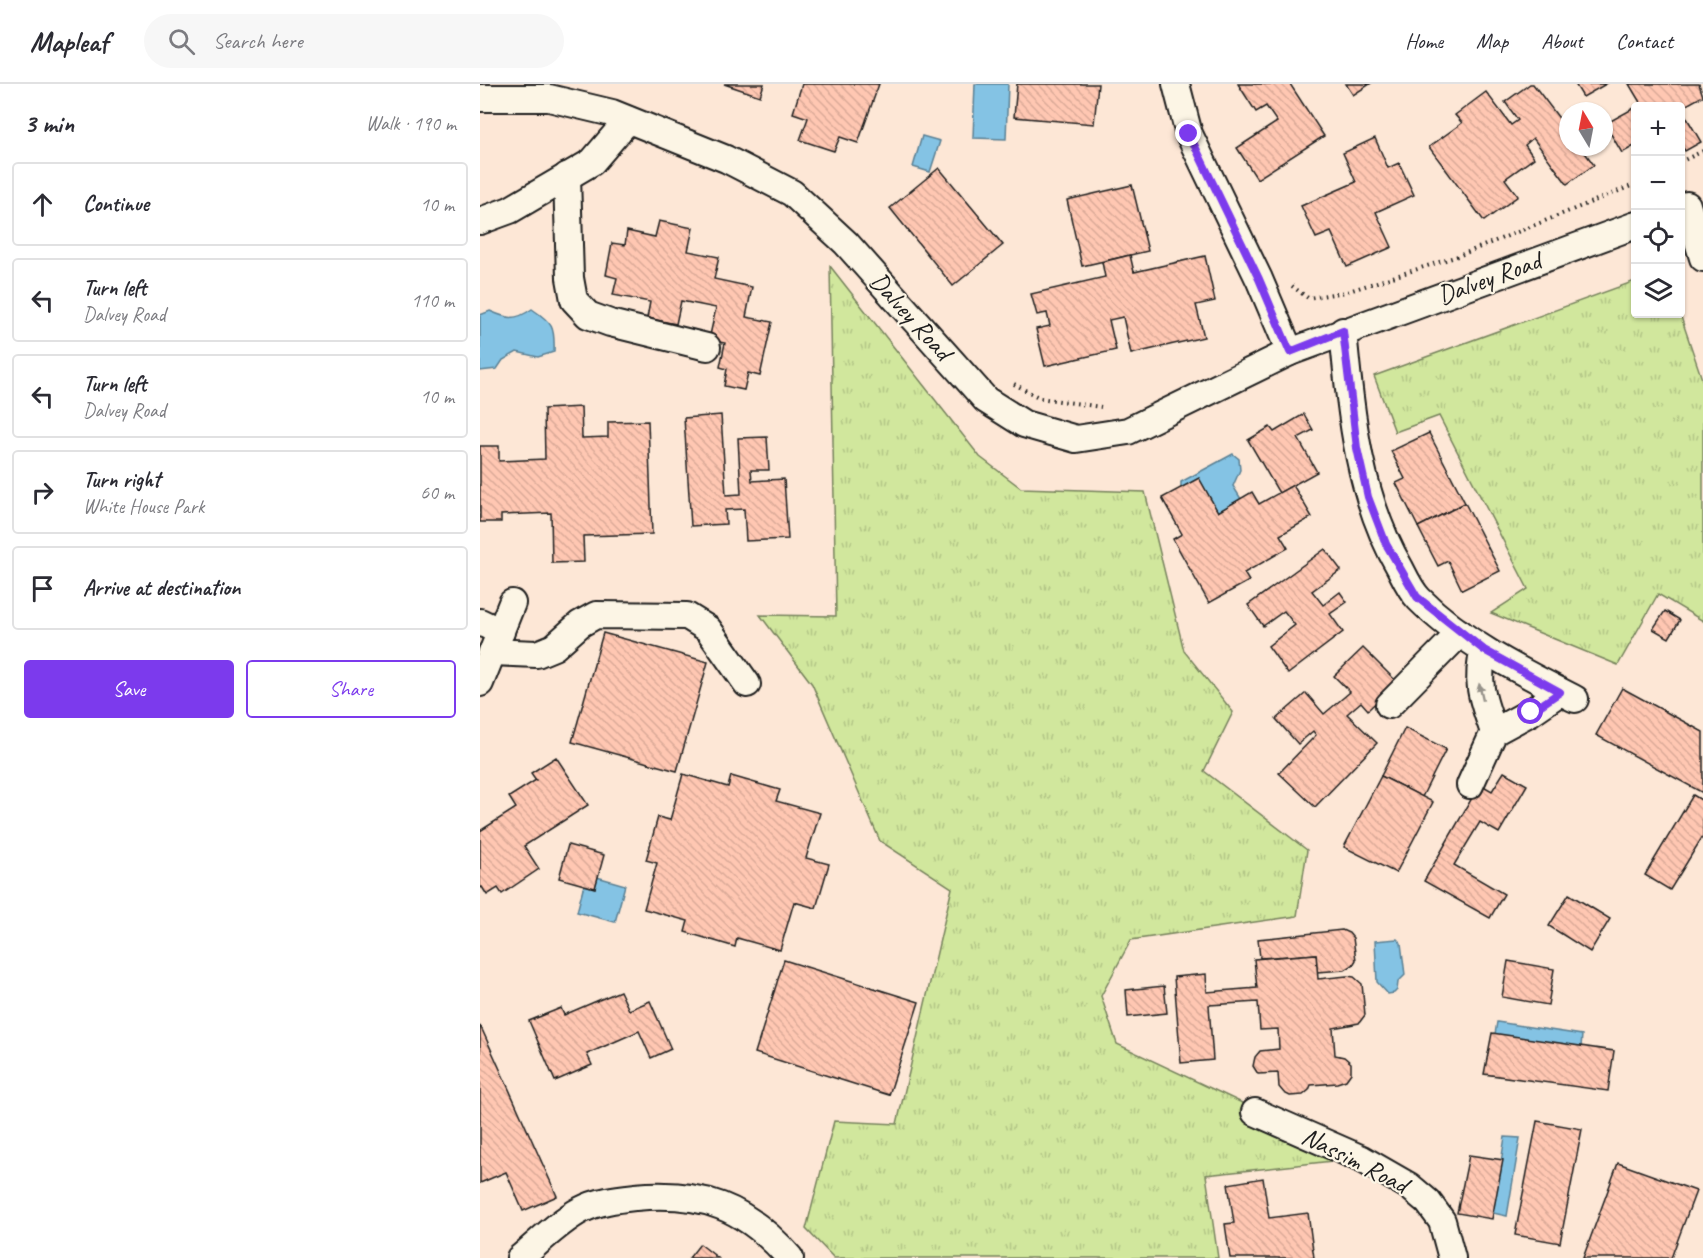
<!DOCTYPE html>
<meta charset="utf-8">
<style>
body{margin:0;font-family:Caveat,sans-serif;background:#f7f7f7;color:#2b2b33}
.controls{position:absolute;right:18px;top:18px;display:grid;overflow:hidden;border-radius:6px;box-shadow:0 2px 4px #0004}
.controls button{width:54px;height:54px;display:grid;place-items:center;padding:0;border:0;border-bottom:2px solid #e1e1e2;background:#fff;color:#2b2b33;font:30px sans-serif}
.compass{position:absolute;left:1079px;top:18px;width:54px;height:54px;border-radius:50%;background:#fff;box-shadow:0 2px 4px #0004;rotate:350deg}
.stop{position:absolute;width:18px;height:18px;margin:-14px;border:4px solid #7c3aed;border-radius:50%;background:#fff}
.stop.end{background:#7c3aed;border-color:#fff;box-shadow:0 2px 6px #0008}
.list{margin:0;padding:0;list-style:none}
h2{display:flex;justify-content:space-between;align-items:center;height:78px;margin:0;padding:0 24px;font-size:26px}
h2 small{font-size:20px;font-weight:400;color:#7c7c81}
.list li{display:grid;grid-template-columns:39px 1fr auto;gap:18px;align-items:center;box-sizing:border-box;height:84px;margin:0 12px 12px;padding:0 12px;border:2px solid #e1e1e2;border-radius:6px}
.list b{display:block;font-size:22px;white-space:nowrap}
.list p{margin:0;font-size:20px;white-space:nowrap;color:#7c7c81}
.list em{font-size:20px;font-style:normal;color:#7c7c81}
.actions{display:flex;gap:12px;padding:18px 24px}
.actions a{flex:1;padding:14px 0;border:2px solid #7c3aed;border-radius:6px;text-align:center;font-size:21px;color:#7c3aed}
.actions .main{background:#7c3aed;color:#fff}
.icon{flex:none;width:33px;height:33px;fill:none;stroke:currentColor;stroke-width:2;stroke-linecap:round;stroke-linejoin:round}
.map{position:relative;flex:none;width:1223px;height:1174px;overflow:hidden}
header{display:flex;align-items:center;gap:36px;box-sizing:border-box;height:84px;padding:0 30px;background:#fff;border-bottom:2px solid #e1e1e2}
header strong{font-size:28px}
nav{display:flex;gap:33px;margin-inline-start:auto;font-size:21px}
.search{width:420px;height:54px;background:#f7f7f7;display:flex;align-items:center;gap:15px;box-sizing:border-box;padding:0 21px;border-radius:33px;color:#7c7c81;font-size:22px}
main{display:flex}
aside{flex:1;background:#fff}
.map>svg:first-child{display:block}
.grass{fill:url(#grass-tufts);stroke:#76825c;stroke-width:1.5}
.water{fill:#84c3e4;stroke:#5a8094;stroke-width:1.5}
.building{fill:url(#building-back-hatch);stroke:#1c1c1c;stroke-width:1.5}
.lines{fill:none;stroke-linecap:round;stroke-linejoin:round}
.minor-casing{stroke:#1c1c1c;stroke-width:30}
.path{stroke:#1c1c1c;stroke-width:4;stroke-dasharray:1.5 4.5;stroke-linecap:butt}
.minor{stroke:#fcf5e5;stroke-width:26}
.oneway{fill:#97938b}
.route{stroke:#7c3aed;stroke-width:8}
.labels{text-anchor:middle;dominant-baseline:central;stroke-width:4.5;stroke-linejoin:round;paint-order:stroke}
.street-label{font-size:26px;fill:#1c1c1c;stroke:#fcf5e5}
</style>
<header>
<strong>Mapleaf</strong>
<div class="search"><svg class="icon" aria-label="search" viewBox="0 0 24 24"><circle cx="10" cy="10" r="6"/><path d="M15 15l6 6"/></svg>Search here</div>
<nav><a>Home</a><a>Map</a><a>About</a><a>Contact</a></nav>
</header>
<main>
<aside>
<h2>3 min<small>Walk · 190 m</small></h2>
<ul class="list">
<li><svg class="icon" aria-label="ahead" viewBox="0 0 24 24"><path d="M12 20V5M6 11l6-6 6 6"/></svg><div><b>Continue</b></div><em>10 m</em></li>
<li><svg class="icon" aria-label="left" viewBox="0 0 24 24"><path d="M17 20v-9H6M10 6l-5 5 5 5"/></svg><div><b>Turn left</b><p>Dalvey Road</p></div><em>110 m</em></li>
<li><svg class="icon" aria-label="left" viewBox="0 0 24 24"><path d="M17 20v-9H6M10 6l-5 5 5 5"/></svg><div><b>Turn left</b><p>Dalvey Road</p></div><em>10 m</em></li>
<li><svg class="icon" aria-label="right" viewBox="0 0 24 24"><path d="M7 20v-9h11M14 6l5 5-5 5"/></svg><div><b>Turn right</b><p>White House Park</p></div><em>60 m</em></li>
<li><svg class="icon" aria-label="arrive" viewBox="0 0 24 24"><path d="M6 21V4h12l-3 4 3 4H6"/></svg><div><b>Arrive at destination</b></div></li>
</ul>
<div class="actions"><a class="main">Save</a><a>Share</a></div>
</aside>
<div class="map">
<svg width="1223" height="1174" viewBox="0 0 1223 1174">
<defs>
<pattern id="grass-tufts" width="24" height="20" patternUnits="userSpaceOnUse" patternTransform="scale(1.5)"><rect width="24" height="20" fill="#d1e79d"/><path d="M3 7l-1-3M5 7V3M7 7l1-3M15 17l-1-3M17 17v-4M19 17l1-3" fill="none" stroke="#b3c687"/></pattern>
<pattern id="building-back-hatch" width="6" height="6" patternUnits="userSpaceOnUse" patternTransform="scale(1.5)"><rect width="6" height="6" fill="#ffc7b2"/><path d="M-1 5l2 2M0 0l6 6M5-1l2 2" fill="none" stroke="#daaa98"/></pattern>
</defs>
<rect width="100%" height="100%" fill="#fde7d6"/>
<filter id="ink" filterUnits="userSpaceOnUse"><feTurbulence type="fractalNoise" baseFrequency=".0167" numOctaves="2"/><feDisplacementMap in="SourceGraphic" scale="12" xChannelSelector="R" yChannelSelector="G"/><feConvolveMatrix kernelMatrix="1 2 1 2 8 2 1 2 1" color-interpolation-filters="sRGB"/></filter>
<g filter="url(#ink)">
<g class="grass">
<polygon points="350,182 500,373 541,404 665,408 704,567 753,628 724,687 827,766 817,832 651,856 621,912 637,960 879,1074 726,1091 738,1174 354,1174 326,1145 354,1037 417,1040 472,804 400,757 332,600 280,531 356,532"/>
<polygon points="1155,197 1156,230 1200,230 1223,298 1223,537 1178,510 1138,581 1011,529 1048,505 959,332 915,348 894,292"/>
</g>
<g class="water">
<polygon points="495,0 528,0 526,55 493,54"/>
<polygon points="442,52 460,57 450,88 433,83"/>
<path d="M52,225c21,14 23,18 22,43l-16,5 -21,-5 -14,8 -6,9 -17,2v-56l10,-4c18,8 25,10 42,-2z"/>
<polygon points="753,370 759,375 760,386 753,402 761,415 738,428 719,394 701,404 701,398"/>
<polygon points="117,793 145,801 135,838 97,828 104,801 115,804"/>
<polygon points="917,855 921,859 925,891 918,898 917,906 914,909 908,910 897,898 895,857"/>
<polygon points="1017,938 1102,951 1101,963 1015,950"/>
<polygon points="1025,1053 1040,1054 1027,1132 1013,1129"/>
</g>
<g class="building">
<polygon points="244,0 284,0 280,12"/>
<polygon points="322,0 399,0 378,59 360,53 354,67 320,56 328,34 313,29"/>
<polygon points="537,0 618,0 614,40 534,33"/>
<polygon points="758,0 810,0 844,52 777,95 757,64 797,38 786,22 776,28"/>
<polygon points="866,0 890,0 873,11"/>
<polygon points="1050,0 1053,0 1088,46 1088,63 1101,63 1114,81 1087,100 1053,54 1045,61 1054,74 1025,95 1038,112 1004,137 949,63 982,39 975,31 1006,8 1031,41 1038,36 1025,18"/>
<polygon points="1095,0 1126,0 1103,13"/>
<polygon points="1149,0 1219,0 1223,12 1201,24 1221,58 1205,67 1200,59 1200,22 1156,22 1161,20"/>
<polygon points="1156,23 1156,61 1142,69 1125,40"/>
<polygon points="895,54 908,84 919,79 934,111 896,128 912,163 867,183 851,148 836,154 821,122 876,98 863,69"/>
<polygon points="459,84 523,161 473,202 410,124"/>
<polygon points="652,101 668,167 602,182 587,116"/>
<polygon points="179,137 213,144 208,167 239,173 234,195 272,203 266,233 292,238 280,292 268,289 264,306 244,302 247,285 240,283 245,259 229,256 236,224 201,217 196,240 167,234 170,218 133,211 137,194 126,191 132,159 145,161 147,147 175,153"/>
<polygon points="650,171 654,188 725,172 735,217 716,221 724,253 651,270 643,233 629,236 636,266 565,282 556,245 570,242 567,229 557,231 551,210 625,193 622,178"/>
<polygon points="101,323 102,354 128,353 128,338 168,337 172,450 103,452 104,478 72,479 71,429 21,431 21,438 0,438 0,362 19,362 19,377 65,375 64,325"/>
<polygon points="824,330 833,346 818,354 837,388 799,409 768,356 790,343 794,348"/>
<polygon points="241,331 246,411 261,410 258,354 287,353 289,386 271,386 272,397 304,395 308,455 266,457 264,425 245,426 246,440 211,442 204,334"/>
<polygon points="949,349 985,419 938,443 916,399 925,395 911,367"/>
<polygon points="719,394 738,428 772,408 779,420 813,401 832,433 800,451 808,464 764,489 769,497 729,519 693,455 702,450 682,414"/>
<polygon points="985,419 1020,487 982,506 968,477 958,482 938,443"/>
<polygon points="845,465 861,486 832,507 843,521 860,508 867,518 850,530 863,548 808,590 788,562 815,541 804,527 783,542 768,521"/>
<polygon points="1185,527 1200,536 1189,554 1173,545"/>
<polygon points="123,549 228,578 197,687 92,658"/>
<polygon points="883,564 917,598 888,626 881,618 867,630 897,659 835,723 799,689 836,651 833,647 818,660 796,635 826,609 844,630 870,608 854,592"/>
<polygon points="1142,604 1223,648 1223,709 1116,651"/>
<polygon points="925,644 966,665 942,713 901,692"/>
<polygon points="76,673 108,721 44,762 59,785 22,810 18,804 7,811 2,803 0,804 0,747 36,724 29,713 56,696 51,689"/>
<polygon points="1024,688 1047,701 1019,749 1000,738 974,781 1024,810 1010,834 944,797 1000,700 1012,707"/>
<polygon points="203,690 248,703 251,692 300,706 296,717 340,729 326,774 349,780 336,824 314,818 300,866 257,854 255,863 205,848 208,837 164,825 177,779 166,776 178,733 190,736"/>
<polygon points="901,692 953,718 916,789 864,763"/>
<polygon points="1213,711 1223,717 1223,752 1190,806 1165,791"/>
<polygon points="88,761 124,771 115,804 79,794"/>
<polygon points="1089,810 1130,835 1110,868 1069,842"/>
<polygon points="862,846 869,849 873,854 876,876 873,881 865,886 837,888 836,870 780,874 778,855"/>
<polygon points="836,870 838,895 867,892 874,893 882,900 885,931 879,939 853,944 855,971 864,973 871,979 871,989 866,996 857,999 831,1001 829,1006 823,1011 810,1012 804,1009 799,1003 798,989 778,990 773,982 775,973 780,967 799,965 798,945 780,946 778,918 729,921 733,976 701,979 694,893 726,890 727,908 777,904 774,875"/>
<polygon points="304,876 439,918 409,1011 275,969"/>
<polygon points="1028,877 1074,885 1068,921 1022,913"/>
<polygon points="684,902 687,929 648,933 646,906"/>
<polygon points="140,907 149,926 170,917 191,965 171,974 159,947 107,970 112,981 75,997 49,937 81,924 84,931"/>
<polygon points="0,941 77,1112 43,1127 26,1088 0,1099"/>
<polygon points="1012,949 1134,967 1128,1007 1004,990"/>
<polygon points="1057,1037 1102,1045 1080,1159 1035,1151"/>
<polygon points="989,1071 1023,1076 1012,1135 977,1129"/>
<polygon points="1138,1079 1216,1107 1191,1174 1103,1174"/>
<polygon points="783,1094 789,1134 828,1129 834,1174 750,1174 745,1140 754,1139 748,1100"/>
<polygon points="220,1160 238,1174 209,1174"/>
</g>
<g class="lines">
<defs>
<g id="minor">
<polyline points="696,0 709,50 779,195 810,268"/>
<polyline points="0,14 69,14 132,29 246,75 312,109 366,159 506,316 544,340 596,355 648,347 810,268 1156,141"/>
<polyline points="87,92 90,194 94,216 108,231 130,239 227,263"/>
<polyline points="1207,121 1223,174"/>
<polyline points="0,137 30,126 112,78 148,36"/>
<path d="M863,247c8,82 15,165 57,237 5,10 11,23 19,31 44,44 101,72 156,100"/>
<polyline points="0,538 21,548"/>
<path d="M1004,566c-9,33 -1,51 10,82"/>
<polyline points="12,568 57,570 74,563 100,540 116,531 207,532 228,545 267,600"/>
<polyline points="0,599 32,519"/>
<polyline points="909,621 980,549"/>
<polyline points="990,701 1014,648 1051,628 1080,608"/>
<polyline points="775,1028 882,1075 929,1102 948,1118 962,1137 972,1174"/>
<path d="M40,1174c18,-15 40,-37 61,-48 17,-9 36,-11 54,-13 67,-6 110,9 155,61"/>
</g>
</defs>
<use href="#minor" class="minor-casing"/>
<g class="path">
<polyline points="1200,78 1223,67"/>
<polyline points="812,202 828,214 866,208 978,172 1156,100"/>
<polyline points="534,300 560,314 621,323"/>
</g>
<use href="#minor" class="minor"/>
</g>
<defs><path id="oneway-solid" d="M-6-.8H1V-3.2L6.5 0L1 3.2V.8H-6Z" transform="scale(1.5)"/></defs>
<use class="oneway" href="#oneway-solid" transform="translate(1001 608) rotate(-103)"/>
</g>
<g class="lines" filter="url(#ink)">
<polyline class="route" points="709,50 779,195 810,268 863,247 877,364 888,413 906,460 937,513 1004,566 1080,608 1051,628"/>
</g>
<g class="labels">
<g class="street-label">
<text transform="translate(1009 194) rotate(-20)">Dalvey Road</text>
<text transform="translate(431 232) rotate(48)">Dalvey Road</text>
<text transform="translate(875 1076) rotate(27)">Nassim Road</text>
</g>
</g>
</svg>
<div class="controls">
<button>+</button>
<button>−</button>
<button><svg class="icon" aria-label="locate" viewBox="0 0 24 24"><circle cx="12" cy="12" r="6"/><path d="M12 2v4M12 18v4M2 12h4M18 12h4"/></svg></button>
<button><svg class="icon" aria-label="layers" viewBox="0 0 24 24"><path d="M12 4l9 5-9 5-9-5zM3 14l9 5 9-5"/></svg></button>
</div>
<svg class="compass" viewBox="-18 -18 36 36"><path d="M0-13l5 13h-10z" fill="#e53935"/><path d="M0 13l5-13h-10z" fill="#7c7c81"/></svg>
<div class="stop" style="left:1051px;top:628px"></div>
<div class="stop end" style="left:709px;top:50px"></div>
</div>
</main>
